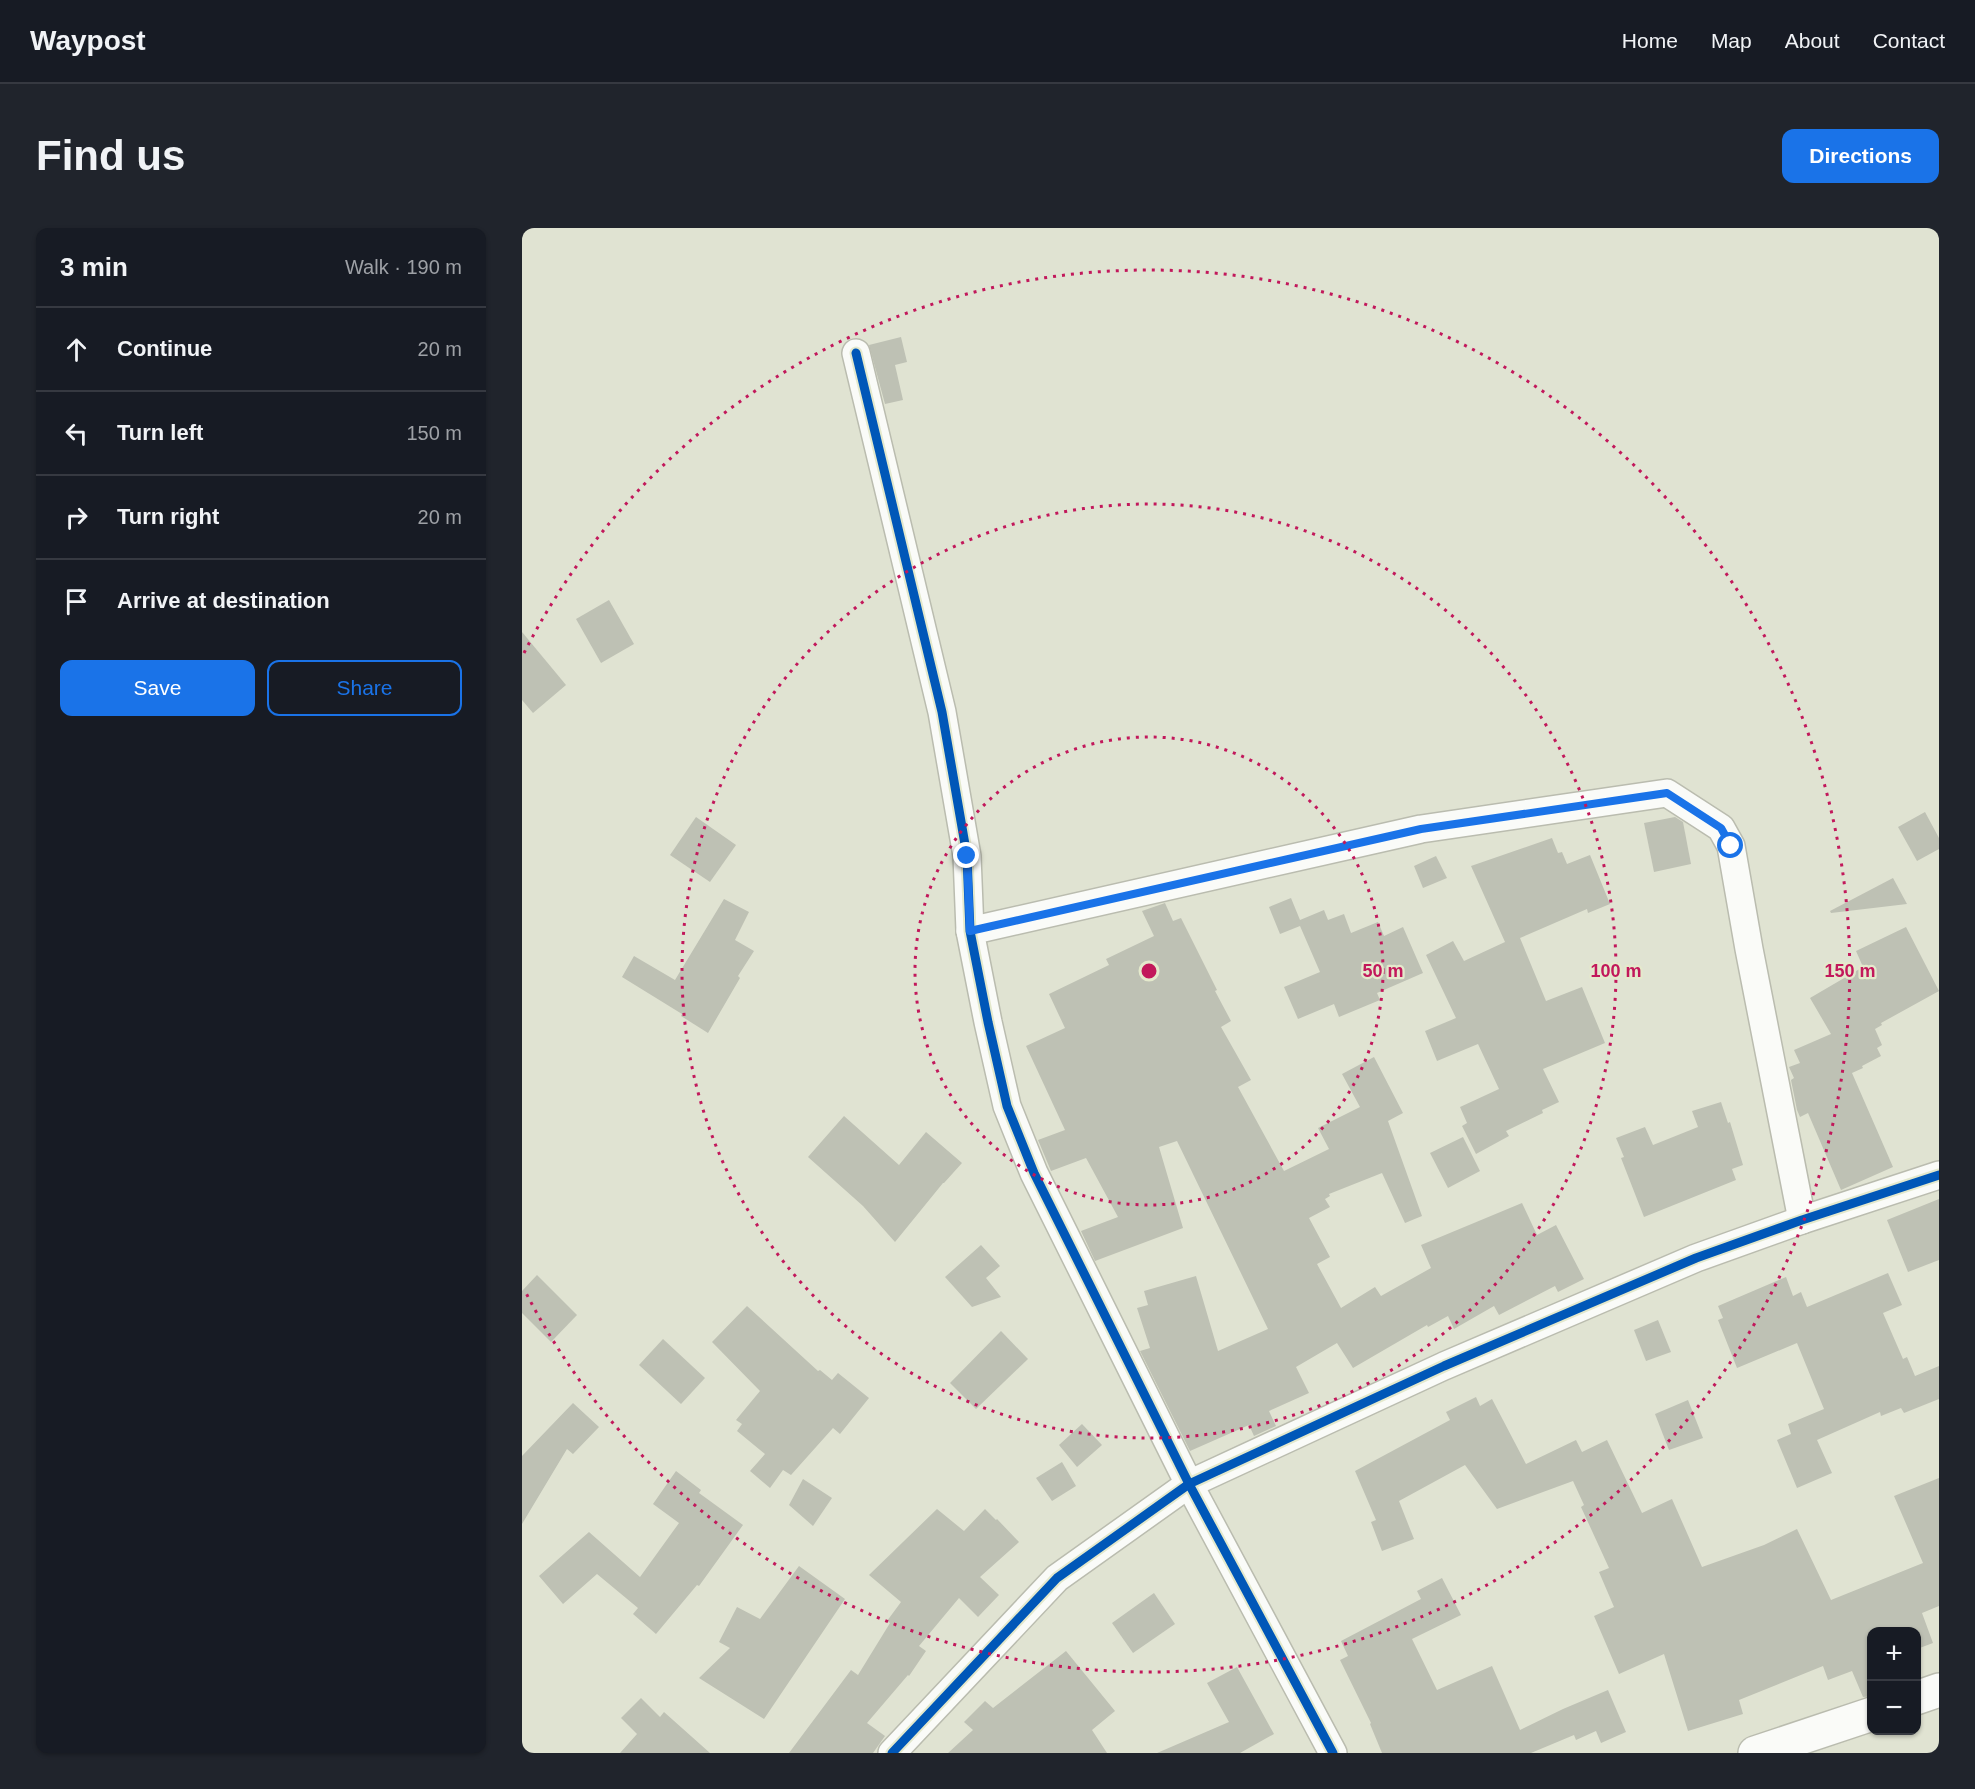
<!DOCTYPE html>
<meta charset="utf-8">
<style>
body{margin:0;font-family:Arial,sans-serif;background:#20242c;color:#f1f3f6}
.controls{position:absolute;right:18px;bottom:18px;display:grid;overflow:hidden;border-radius:12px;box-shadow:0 2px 4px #0004}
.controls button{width:54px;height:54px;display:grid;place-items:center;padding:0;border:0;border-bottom:2px solid #363941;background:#171b24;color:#f1f3f6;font:30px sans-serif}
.stop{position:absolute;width:18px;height:18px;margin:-14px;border:4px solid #1a73e8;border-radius:50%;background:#fff}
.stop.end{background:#1a73e8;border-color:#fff;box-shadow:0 2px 6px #0008}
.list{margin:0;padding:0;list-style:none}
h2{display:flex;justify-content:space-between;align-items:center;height:78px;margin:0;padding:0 24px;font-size:26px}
h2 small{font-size:20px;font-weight:400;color:#9ea1a6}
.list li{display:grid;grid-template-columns:39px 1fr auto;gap:18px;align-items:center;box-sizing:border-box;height:84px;padding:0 24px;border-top:2px solid #363941}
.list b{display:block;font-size:22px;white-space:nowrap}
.list em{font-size:20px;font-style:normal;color:#9ea1a6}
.actions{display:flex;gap:12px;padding:18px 24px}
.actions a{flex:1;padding:14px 0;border:2px solid #1a73e8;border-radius:12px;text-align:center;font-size:21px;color:#1a73e8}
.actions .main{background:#1a73e8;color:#fff}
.icon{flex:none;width:33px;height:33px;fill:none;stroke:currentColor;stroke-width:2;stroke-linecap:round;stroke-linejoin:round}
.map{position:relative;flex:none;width:1417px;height:1525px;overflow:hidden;border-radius:12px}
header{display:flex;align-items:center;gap:36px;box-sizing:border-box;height:84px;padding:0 30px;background:#171b24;border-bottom:2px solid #363941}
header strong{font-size:28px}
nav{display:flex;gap:33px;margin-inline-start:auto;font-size:21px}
.intro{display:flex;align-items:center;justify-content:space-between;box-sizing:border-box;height:144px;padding:0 36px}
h1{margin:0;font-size:42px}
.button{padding:15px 27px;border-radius:12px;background:#1a73e8;color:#fff;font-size:21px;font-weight:700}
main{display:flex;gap:36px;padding:0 36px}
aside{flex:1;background:#171b24;border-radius:12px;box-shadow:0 2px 4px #0004}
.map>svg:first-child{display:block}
.building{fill:#bec1b4}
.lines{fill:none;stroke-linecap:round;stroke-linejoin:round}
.street-casing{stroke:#babcaf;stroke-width:30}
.secondary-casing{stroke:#babcaf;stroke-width:36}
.street{stroke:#fafbf8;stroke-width:27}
.secondary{stroke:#fafbf8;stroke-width:33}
.cycleway-casing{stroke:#e4e9cc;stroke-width:13}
.cycleway{stroke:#0057b8;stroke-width:9}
.route{stroke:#1a73e8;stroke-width:8}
.ring{fill:none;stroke:#c2185b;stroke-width:3;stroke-dasharray:3 6}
.centre{fill:#c2185b;stroke:#e4e9cc;stroke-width:3}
.ring-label{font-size:18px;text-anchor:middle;font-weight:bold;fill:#c2185b;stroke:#e4e9cc;stroke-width:4.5;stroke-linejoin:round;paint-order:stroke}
</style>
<header>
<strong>Waypost</strong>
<nav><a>Home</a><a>Map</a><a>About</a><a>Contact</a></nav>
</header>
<div class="intro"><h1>Find us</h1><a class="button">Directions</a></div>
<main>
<aside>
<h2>3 min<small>Walk · 190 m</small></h2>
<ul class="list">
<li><svg class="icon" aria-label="ahead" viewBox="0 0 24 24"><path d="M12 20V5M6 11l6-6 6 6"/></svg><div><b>Continue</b></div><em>20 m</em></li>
<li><svg class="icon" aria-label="left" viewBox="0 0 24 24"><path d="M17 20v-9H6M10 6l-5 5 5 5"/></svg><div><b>Turn left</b></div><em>150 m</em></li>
<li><svg class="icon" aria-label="right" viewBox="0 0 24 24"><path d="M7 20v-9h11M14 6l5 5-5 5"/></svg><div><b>Turn right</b></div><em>20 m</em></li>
<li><svg class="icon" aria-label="arrive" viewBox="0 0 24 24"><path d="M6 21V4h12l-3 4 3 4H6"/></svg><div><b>Arrive at destination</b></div></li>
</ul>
<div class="actions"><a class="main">Save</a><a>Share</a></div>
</aside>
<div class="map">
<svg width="1417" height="1525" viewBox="0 0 1417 1525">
<rect width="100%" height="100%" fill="#e0e3d2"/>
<g class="building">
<polygon points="379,109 385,134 373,137 381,172 363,176 347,117"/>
<polygon points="87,372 112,416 79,435 54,391"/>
<polygon points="0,404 44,457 11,485 0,472"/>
<polygon points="1403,584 1417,610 1417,621 1395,633 1376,599"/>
<polygon points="174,589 214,617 188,654 148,627"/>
<polygon points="1153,589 1161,594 1169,636 1132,644 1122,595"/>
<polygon points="1030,610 1036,625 1040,624 1045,636 1068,627 1088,676 1066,685 1065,681 998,710 1024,773 1060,759 1083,815 1021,841 1037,874 1020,882 1021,885 984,903 987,908 954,926 940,898 945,895 938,879 977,861 956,816 915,833 903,803 934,790 904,727 931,713 942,733 983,714 949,638"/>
<polygon points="914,628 925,650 901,660 892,638"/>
<polygon points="1371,650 1385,676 1309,685 1308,683"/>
<polygon points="769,670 778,692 802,682 806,692 822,686 829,705 856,694 862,708 881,699 901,745 855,765 858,772 817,789 812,776 776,791 762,759 798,744 778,698 758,706 747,679"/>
<polygon points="202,671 227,684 213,712 232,723 216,748 218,750 186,805 159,788 160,786 100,749 112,728 153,752"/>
<polygon points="643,675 651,693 659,690 695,762 693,763 709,793 699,799 729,852 716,859 762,943 807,921 796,900 838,879 820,846 852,829 881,885 866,893 900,988 883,995 860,945 807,966 808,968 803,971 808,979 787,990 808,1029 795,1036 819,1080 853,1059 859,1068 909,1040 899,1017 1000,975 1015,1007 1034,997 1062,1051 1036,1064 1033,1058 977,1087 972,1078 932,1101 926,1088 906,1099 905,1097 831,1140 815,1115 774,1139 787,1165 747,1183 754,1198 732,1208 727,1197 668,1223 618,1123 628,1120 615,1080 626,1077 622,1063 674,1048 696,1123 746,1101 655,913 637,919 661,1000 573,1033 559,1003 596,989 564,930 529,943 516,912 543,902 504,818 543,800 527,766 587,737 584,731 632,708 620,683"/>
<polygon points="1384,699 1417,763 1359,795 1360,797 1353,801 1360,817 1355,820 1359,828 1340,838 1341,840 1330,845 1371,939 1319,962 1286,885 1278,889 1275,882 1269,852 1272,850 1267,839 1278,835 1272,822 1309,806 1288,770 1341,739 1334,723"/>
<polygon points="1199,874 1206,895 1208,894 1221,937 1210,941 1214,952 1122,989 1099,930 1102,929 1094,910 1123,899 1131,917 1176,899 1170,883"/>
<polygon points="322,888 377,937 404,904 440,935 422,955 421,955 373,1014 341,978 286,929"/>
<polygon points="941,909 958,943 926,960 908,925"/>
<polygon points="1417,971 1417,1032 1386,1044 1365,992"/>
<polygon points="459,1017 478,1038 464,1050 479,1069 450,1079 423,1049"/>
<polygon points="1366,1045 1380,1077 1361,1085 1381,1131 1385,1129 1393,1148 1417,1138 1417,1171 1382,1185 1379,1180 1359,1188 1358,1184 1295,1212 1310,1245 1275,1260 1255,1212 1269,1206 1266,1196 1302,1181 1275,1115 1215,1140 1196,1092 1201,1090 1196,1078 1264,1049 1271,1068 1279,1064 1285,1079"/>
<polygon points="15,1047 55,1087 29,1114 0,1085 0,1063"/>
<polygon points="225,1078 296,1143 298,1142 310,1152 316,1145 347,1170 318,1206 311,1200 269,1247 261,1242 248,1260 228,1243 243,1226 215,1203 220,1196 214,1192 238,1163 190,1114"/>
<polygon points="1136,1092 1149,1124 1124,1133 1112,1102"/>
<polygon points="479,1103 506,1131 454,1181 428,1155"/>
<polygon points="141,1111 183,1150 159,1176 117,1137"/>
<polygon points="954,1169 958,1178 970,1171 1004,1236 1054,1212 1060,1224 1085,1212 1120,1285 1150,1271 1180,1339 1242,1317 1275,1301 1309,1372 1401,1335 1372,1268 1417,1250 1417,1378 1400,1385 1411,1415 1395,1421 1395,1404 1350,1404 1350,1468 1341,1469 1330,1443 1306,1452 1301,1438 1217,1472 1221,1486 1166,1503 1142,1426 1097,1446 1072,1388 1092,1379 1077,1344 1087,1340 1059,1279 1062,1277 1051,1253 975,1281 943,1237 877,1273 892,1311 860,1323 849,1294 854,1292 833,1243 928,1192 924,1184"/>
<polygon points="1166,1172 1181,1210 1147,1222 1133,1186"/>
<polygon points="51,1175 77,1199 51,1226 45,1221 0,1296 0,1228"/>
<polygon points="560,1196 580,1217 555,1239 537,1217"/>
<polygon points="540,1234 554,1258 530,1273 514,1250"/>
<polygon points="154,1243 179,1262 177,1265 221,1297 177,1358 175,1357 134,1406 111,1386 116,1380 75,1346 41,1376 17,1348 67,1304 118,1349 157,1295 131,1276"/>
<polygon points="281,1251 310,1270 291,1298 267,1277"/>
<polygon points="415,1281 442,1303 463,1281 474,1292 475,1291 497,1314 458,1349 477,1367 456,1389 437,1370 397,1418 404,1423 387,1448 386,1447 345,1495 363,1508 351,1525 267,1525 329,1442 336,1447 368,1395 365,1393 379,1374 347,1347"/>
<polygon points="277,1338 323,1371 242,1491 177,1450 208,1420 197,1414 215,1379 238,1391"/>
<polygon points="920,1350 939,1387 890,1411 915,1462 970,1438 998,1502 1041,1481 1086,1462 1104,1504 1079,1515 1074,1503 1054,1512 1052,1507 1009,1525 860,1525 848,1496 849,1495 818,1432 826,1428 819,1413 899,1371 895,1363"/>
<polygon points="632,1365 653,1396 611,1425 590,1395"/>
<polygon points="544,1423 593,1483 570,1502 585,1525 426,1525 451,1502 442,1494 463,1473 471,1480"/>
<polygon points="715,1439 752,1506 718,1525 635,1525 707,1494 685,1455"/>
<polygon points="119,1470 138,1489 142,1484 188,1525 98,1525 115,1506 99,1490"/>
</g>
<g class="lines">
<defs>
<g id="street">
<polyline points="334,125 420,484 445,628 448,703 466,794 485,878 512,945 667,1256 811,1525"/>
<polyline points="448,703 899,601 1145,565 1199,600 1209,618 1227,721 1280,992"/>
<polyline points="370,1525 535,1350 667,1256 922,1138 1174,1030 1280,992 1417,947"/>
</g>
<g id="secondary">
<polyline points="1394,1470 1417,1462"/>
<polyline points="1233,1525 1350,1486"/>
</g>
</defs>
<use href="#street" class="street-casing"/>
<use href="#secondary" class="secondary-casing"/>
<use href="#street" class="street"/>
<use href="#secondary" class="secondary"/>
<defs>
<g id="cycleway">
<polyline points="334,125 420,484 445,628 448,703 466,794 485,878 512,945 667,1256 811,1525"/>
<polyline points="370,1525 535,1350 667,1256 922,1138 1174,1030 1280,992 1417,947"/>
</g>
</defs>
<use href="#cycleway" class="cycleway-casing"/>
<use href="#cycleway" class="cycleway"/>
</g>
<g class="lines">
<polyline class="route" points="445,628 448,703 899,601 1145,565 1199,600 1209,618"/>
</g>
<g class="ring">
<circle cx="627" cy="743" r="234"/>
<circle cx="627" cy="743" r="467"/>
<path d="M2 425A701 701 0 1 1 2 1061"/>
</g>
<circle cx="627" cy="743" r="9" class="centre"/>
<g class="ring-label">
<text x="861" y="749">50 m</text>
<text x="1094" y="749">100 m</text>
<text x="1328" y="749">150 m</text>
</g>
</svg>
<div class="controls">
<button>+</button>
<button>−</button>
</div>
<div class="stop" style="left:1209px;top:618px"></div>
<div class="stop end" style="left:445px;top:628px"></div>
</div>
</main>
